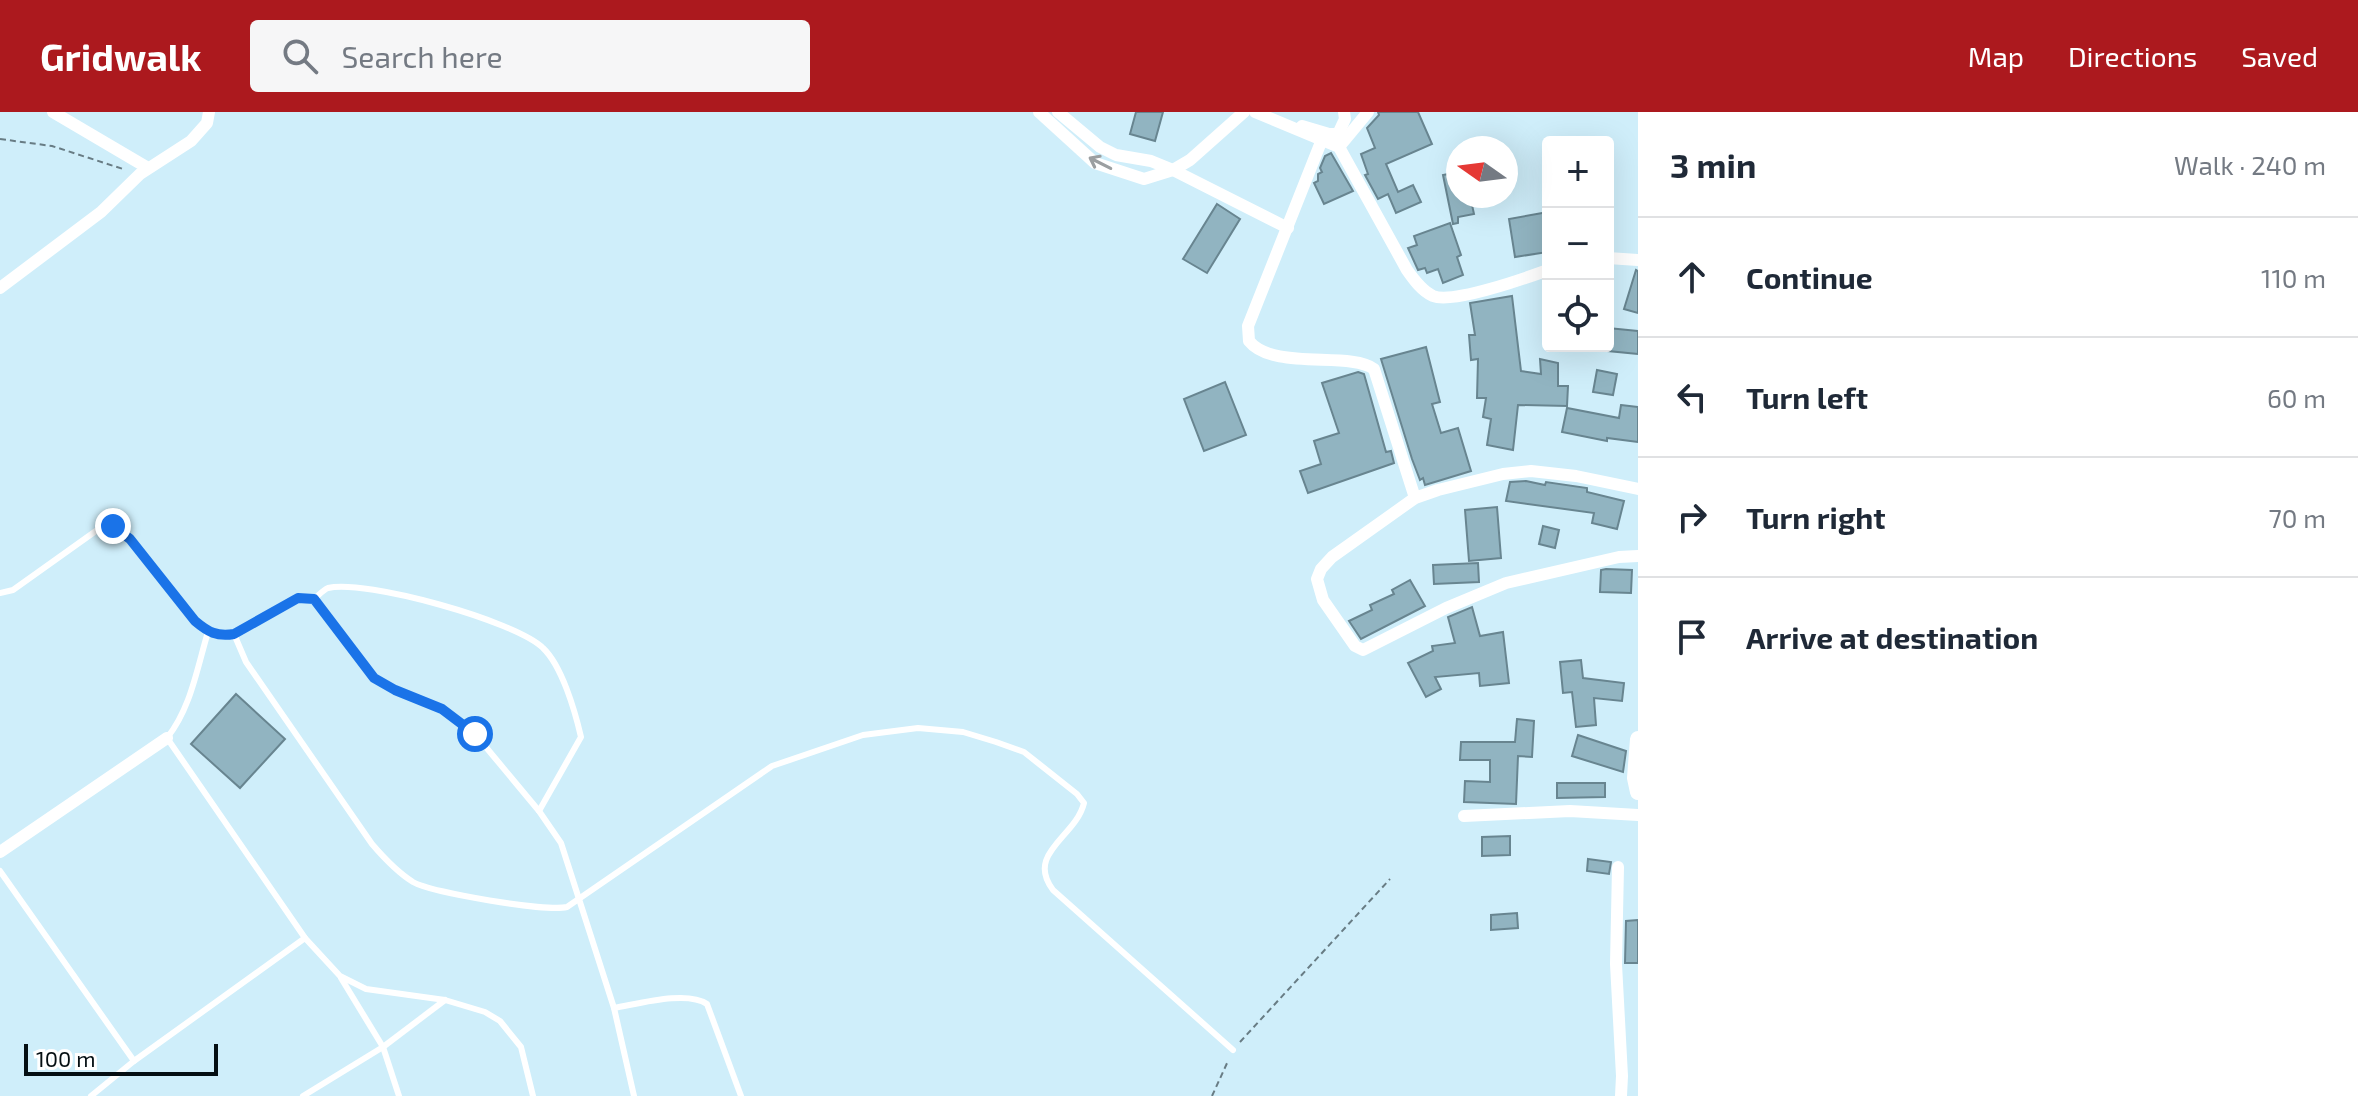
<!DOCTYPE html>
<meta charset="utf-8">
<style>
body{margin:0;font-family:"Exo 2",sans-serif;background:#f6f6f7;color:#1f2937}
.controls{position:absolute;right:24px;top:24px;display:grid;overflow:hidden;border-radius:8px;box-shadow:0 8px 32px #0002}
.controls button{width:72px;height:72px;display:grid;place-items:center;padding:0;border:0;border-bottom:2px solid #e0e1e3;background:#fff;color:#1f2937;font:40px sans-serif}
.compass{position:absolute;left:1446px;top:24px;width:72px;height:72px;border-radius:50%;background:#fff;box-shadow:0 8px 32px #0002;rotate:284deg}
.scale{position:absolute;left:24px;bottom:20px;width:194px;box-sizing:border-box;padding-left:8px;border:4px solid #050f13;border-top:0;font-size:22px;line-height:28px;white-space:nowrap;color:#050f13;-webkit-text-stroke:6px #fff;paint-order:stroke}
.stop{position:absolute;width:24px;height:24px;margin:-18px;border:6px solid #1a73e8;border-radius:50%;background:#fff}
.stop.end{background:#1a73e8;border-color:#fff;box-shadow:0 2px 8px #0008}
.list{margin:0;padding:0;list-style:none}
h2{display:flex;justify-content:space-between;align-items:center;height:104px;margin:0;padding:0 32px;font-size:34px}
h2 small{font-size:26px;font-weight:400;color:#747a83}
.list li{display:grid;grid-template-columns:52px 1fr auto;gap:24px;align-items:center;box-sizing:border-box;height:120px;padding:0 32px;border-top:2px solid #e0e1e3}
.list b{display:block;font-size:30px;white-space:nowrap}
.list em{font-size:26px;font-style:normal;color:#747a83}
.icon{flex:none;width:44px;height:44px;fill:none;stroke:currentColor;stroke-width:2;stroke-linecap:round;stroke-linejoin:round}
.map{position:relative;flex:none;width:1638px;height:984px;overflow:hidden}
header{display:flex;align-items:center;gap:48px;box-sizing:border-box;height:112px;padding:0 40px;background:#ac191e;color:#fff}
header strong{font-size:38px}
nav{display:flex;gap:44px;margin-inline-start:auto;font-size:28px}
.search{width:560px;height:72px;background:#f6f6f7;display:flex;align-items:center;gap:20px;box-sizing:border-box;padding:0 28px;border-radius:8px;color:#747a83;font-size:30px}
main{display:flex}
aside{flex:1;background:#fff}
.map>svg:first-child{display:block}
.building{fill:#91b4c1;stroke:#688590;stroke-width:2}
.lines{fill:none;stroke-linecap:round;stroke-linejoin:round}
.path{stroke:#687c84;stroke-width:2;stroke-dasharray:6 4;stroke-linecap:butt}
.lane{stroke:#fff;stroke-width:6}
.street{stroke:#fff;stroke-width:12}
.secondary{stroke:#fff;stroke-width:16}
.oneway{stroke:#9b9fa1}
.route{stroke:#1a73e8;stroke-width:10}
</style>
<header>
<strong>Gridwalk</strong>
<div class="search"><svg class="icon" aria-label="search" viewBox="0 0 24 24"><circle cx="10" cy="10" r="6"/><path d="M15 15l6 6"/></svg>Search here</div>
<nav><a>Map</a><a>Directions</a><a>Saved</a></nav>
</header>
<main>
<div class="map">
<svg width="1638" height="984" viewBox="0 0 1638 984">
<rect width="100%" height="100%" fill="#cfeefa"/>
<g class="building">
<polygon points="1136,0 1163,0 1155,29 1130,22"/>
<polygon points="1378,0 1418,0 1432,32 1386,52 1398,80 1413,73 1421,90 1396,101 1388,82 1378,87 1365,63 1368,62 1361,42 1375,36 1367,16 1379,3"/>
<polygon points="1331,41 1353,79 1324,92 1314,71 1318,69 1318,62 1322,60 1320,56 1325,44"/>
<polygon points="1458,60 1458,84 1470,84 1474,102 1458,105 1458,111 1453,112 1443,63"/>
<polygon points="1217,92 1240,107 1207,161 1183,147"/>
<polygon points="1548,100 1548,140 1515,145 1509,107"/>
<polygon points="1450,111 1461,143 1457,145 1463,163 1443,171 1438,157 1427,161 1425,156 1418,158 1408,136 1417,133 1414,124"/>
<polygon points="1636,158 1638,159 1638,201 1624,197"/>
<polygon points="1512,184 1521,259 1541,262 1540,247 1558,251 1558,274 1568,274 1567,294 1518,293 1513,338 1487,333 1491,307 1483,305 1486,286 1477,286 1478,247 1471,248 1469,223 1475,223 1470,191"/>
<polygon points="1608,216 1638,219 1638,242 1608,239"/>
<polygon points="1426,235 1440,290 1432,292 1441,321 1458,316 1471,359 1425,373 1423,366 1420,368 1412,347 1381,247"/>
<polygon points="1597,258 1617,262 1613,283 1593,280"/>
<polygon points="1358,260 1364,262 1386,340 1391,339 1394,351 1308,381 1300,359 1321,352 1314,329 1339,321 1322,271"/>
<polygon points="1225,270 1246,323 1204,339 1184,287"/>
<polygon points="1621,293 1638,295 1638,330 1607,326 1607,329 1562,320 1567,296 1619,306"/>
<polygon points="1526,369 1545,373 1546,370 1587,376 1587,380 1624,389 1617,417 1592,411 1594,401 1506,389 1510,370"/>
<polygon points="1497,395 1501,446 1469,449 1465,398"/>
<polygon points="1543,414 1559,418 1555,436 1539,432"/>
<polygon points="1478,451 1479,470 1434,472 1433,453"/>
<polygon points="1606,457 1632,458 1631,481 1600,480 1601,458"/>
<polygon points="1410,468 1425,494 1361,527 1349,509 1372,498 1370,493 1394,482 1392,478"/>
<polygon points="1472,495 1480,524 1503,520 1509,571 1480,574 1479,561 1435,565 1441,577 1426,585 1408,551 1433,539 1432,534 1455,531 1448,505"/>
<polygon points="1581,548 1583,566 1624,571 1622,589 1594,586 1596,613 1576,615 1572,580 1563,581 1560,550"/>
<polygon points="236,582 285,627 240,676 191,632"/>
<polygon points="1517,607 1534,609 1532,645 1518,644 1516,692 1464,690 1465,669 1490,670 1490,648 1460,648 1461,630 1515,630"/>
<polygon points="1578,623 1626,639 1623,660 1572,644"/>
<polygon points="1557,671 1605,671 1605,685 1557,686"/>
<polygon points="1510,724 1510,743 1482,744 1482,725"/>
<polygon points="1588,747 1611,750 1609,762 1587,759"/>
<polygon points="1517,801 1518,816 1491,818 1491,803"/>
<polygon points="1638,808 1638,851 1625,851 1626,809"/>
</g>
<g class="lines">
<g class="path">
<polyline points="0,27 52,34 123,57"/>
<polyline points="1240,930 1390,767"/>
<polyline points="1212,984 1228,949"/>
</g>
<g class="lane">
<path d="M0,481l13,-3 87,-62 13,-2 9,4 73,91c13,11 22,16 39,13l64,-36 16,1 60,79 21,12 47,19 33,25 64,77 22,32 53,165 20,88"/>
<path d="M314,487c4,-3 9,-9 14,-11 37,-9 188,33 215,60 19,18 32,63 38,89l-42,74"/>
<path d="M208,520c-11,36 -17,76 -41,106l138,200 35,38 26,13 79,11 40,12 15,9 21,26 12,49"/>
<path d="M234,522l12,28 126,182c12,14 25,28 41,38 19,11 134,30 154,25l205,-141 91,-31 55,-7 45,4 33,10 28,10 53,42 7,9c-8,34 -59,50 -31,87l180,160"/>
<polyline points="0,759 134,949"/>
<polyline points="341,866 383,935 399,984"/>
<path d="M614,896c24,-4 73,-18 93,-4l34,92"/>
<polyline points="91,984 134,949 305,826"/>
<polyline points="303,984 383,935 445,888"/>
</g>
<g class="street">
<polyline points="53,0 148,56"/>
<polyline points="1039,0 1095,51 1144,67 1173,58 1190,48 1244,0"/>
<polyline points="1058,0 1100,35 1116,43 1151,49 1173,58 1288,116"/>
<path d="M1255,0l84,35 68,123c7,10 15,21 26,26 20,8 93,-18 115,-26"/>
<polyline points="1302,14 1329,22 1338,22"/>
<polyline points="1343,24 1338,22 1345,7 1344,0"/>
<path d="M1321,30l-73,184 1,15c24,30 101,10 125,28l41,129"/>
<polyline points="1339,35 1368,0"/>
<polyline points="1608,146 1638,148"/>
<polyline points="0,176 101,100 140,62 191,29 207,11 209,0"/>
<polyline points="1638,377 1576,364 1531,359 1503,362 1438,378 1415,386 1332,445 1321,457 1317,467 1323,488 1355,534 1363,538 1446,496 1506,471 1619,445 1638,444"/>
<polyline points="1464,704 1570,699 1638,703"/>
<polyline points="0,740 167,626"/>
<polyline points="1618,755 1616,852 1622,964 1621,984"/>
</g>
<polyline class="secondary" points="1638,627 1635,666 1638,680"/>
</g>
<defs><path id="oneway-shaft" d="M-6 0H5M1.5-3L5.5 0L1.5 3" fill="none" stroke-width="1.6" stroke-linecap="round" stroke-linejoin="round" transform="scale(2)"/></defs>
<use class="oneway" href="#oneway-shaft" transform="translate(1100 51) rotate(-153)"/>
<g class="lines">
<path class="route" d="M113,414l17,13 65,82c13,11 22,16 39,13l64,-36 16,1 60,79 21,12 47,19 33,25"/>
</g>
</svg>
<div class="controls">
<button>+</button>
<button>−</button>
<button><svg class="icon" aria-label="locate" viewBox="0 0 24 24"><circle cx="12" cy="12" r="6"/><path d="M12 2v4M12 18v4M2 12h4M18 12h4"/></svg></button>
</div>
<svg class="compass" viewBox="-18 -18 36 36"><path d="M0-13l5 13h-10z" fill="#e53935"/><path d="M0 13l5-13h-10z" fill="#747a83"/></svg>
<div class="scale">100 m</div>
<div class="stop" style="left:475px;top:622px"></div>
<div class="stop end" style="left:113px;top:414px"></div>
</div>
<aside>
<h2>3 min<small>Walk · 240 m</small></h2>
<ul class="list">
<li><svg class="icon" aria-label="ahead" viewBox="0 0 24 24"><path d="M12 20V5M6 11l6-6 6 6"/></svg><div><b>Continue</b></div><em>110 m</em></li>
<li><svg class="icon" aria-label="left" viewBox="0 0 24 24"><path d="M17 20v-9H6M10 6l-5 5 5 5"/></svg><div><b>Turn left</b></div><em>60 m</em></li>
<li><svg class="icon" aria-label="right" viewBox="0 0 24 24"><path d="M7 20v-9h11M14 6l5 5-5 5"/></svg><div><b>Turn right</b></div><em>70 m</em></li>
<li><svg class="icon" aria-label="arrive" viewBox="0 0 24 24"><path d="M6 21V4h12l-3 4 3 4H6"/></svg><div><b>Arrive at destination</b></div></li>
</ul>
</aside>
</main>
